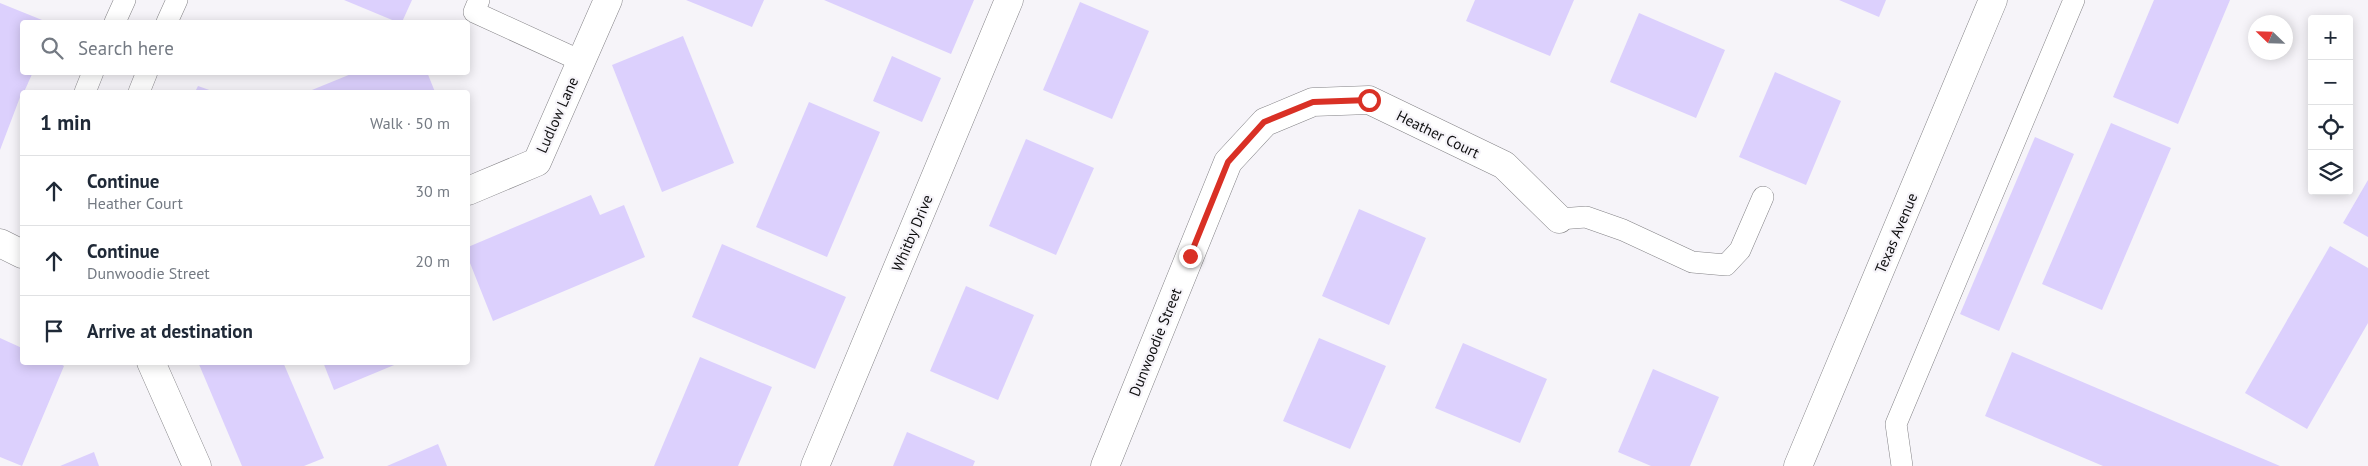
<!DOCTYPE html>
<meta charset="utf-8">
<style>
body{margin:0;font-family:"PT Sans",sans-serif;background:#f2f2f3;color:#1f2937}
.controls{position:absolute;right:15px;top:15px;display:grid;overflow:hidden;border-radius:5px;box-shadow:0 2px 12px #0003}
.controls button{width:45px;height:45px;display:grid;place-items:center;padding:0;border:0;border-bottom:1px solid #e0e1e3;background:#fff;color:#1f2937;font:25px sans-serif}
.compass{position:absolute;left:2248px;top:15px;width:45px;height:45px;border-radius:50%;background:#fff;box-shadow:0 2px 12px #0003;rotate:293deg}
.stop{position:absolute;width:15px;height:15px;margin:-11px;border:4px solid #d93025;border-radius:50%;background:#fff}
.stop.end{background:#d93025;border-color:#fff;box-shadow:0 1px 5px #0008}
.list{margin:0;padding:0;list-style:none}
h2{display:flex;justify-content:space-between;align-items:center;height:65px;margin:0;padding:0 20px;font-size:21px}
h2 small{font-size:16px;font-weight:400;color:#747a83}
.list li{display:grid;grid-template-columns:32px 1fr auto;gap:15px;align-items:center;box-sizing:border-box;height:70px;padding:0 20px;border-top:1px solid #e0e1e3}
.list b{display:block;font-size:19px;white-space:nowrap}
.list p{margin:0;font-size:16px;white-space:nowrap;color:#747a83}
.list em{font-size:16px;font-style:normal;color:#747a83}
.icon{flex:none;width:28px;height:28px;fill:none;stroke:currentColor;stroke-width:2;stroke-linecap:round;stroke-linejoin:round}
.map{position:relative;flex:none;width:2368px;height:466px;overflow:hidden}
.search{position:absolute;background:#fff;box-shadow:0 2px 12px #0003;left:20px;top:20px;width:450px;height:55px;display:flex;align-items:center;gap:12px;box-sizing:border-box;padding:0 18px;border-radius:5px;color:#747a83;font-size:19px}
.panel{position:absolute;background:#fff;box-shadow:0 2px 12px #0003;left:20px;top:90px;width:450px;height:275px;border-radius:5px}
.map>svg:first-child{display:block}
.building{fill:#dcd0fd}
.lines{fill:none;stroke-linecap:round;stroke-linejoin:round}
.lane-casing{stroke:#838286;stroke-width:22}
.street-casing{stroke:#838286;stroke-width:29}
.secondary-casing{stroke:#838286;stroke-width:29}
.lane{stroke:#fff;stroke-width:21}
.street{stroke:#fff;stroke-width:28}
.secondary{stroke:#fff;stroke-width:28}
.route{stroke:#d93025;stroke-width:6}
.labels{text-anchor:middle;dominant-baseline:central;stroke-width:4.5;stroke-linejoin:round;paint-order:stroke}
.street-label{font-size:15px;fill:#0e0e0f;stroke:#f6f4f9}
</style>
<div class="map">
<svg width="2368" height="466" viewBox="0 0 2368 466">
<rect width="100%" height="100%" fill="#f6f4f9"/>
<g class="building">
<polygon points="344,0 412,0 402,22 397,22"/>
<polygon points="686,0 764,0 752,27"/>
<polygon points="824,0 974,0 951,54"/>
<polygon points="1475,0 1574,0 1550,56 1466,21"/>
<polygon points="1839,0 1886,0 1879,17"/>
<polygon points="2154,0 2230,0 2178,124 2113,97"/>
<polygon points="1080,2 1149,31 1112,119 1043,90"/>
<polygon points="0,3 47,22 22,22 22,72 33,72 24,92 22,92 0,150"/>
<polygon points="1639,13 1725,50 1696,118 1610,82"/>
<polygon points="683,36 734,163 662,192 612,65"/>
<polygon points="892,56 941,78 922,122 873,101"/>
<polygon points="356,72 427,72 435,92 307,92"/>
<polygon points="1775,72 1841,101 1806,185 1739,157"/>
<polygon points="198,86 215,92 195,92"/>
<polygon points="809,102 880,132 827,257 756,227"/>
<polygon points="2111,123 2171,148 2102,310 2042,284"/>
<polygon points="2035,137 2074,154 1999,331 1960,314"/>
<polygon points="1026,139 1094,168 1056,255 989,226"/>
<polygon points="2368,180 2368,237 2343,223"/>
<polygon points="591,195 600,215 624,205 645,257 493,321 468,258 468,247"/>
<polygon points="1359,209 1426,238 1389,325 1322,296"/>
<polygon points="722,244 846,297 815,369 692,317"/>
<polygon points="2330,246 2368,268 2368,323 2307,429 2245,393"/>
<polygon points="966,286 1034,315 998,400 930,371"/>
<polygon points="0,338 22,348 22,362 57,362 64,366 22,466 0,457"/>
<polygon points="1319,338 1386,366 1350,449 1283,421"/>
<polygon points="1463,343 1547,379 1520,443 1435,408"/>
<polygon points="2012,352 2280,466 2103,466 1985,416"/>
<polygon points="700,357 772,387 738,466 654,466"/>
<polygon points="198,362 283,362 324,458 304,466 242,466"/>
<polygon points="323,362 399,362 399,363 334,390"/>
<polygon points="1653,369 1719,397 1690,466 1651,466 1618,452"/>
<polygon points="907,432 975,461 973,466 893,466"/>
<polygon points="438,444 447,466 387,466"/>
<polygon points="94,452 99,466 60,466"/>
</g>
<g class="lines">
<defs>
<g id="lane">
<polyline points="479,0 474,12 581,61"/>
<polyline points="115,22 125,0"/>
<polyline points="167,22 177,0"/>
<polyline points="85,92 93,72"/>
<polyline points="139,92 147,72"/>
<polyline points="1559,219 1586,217 1623,230 1692,262 1726,265 1740,250 1763,197"/>
<polyline points="1902,466 1896,424 2074,0"/>
</g>
<g id="street">
<polyline points="468,191 537,162 608,0"/>
<polyline points="0,243 22,254"/>
<polyline points="151,362 197,466"/>
<polyline points="815,466 1009,0"/>
<polyline points="1105,466 1228,162 1265,122 1313,102 1369,100 1504,165 1559,219"/>
</g>
<polyline id="secondary" points="1798,466 1993,0"/>
</defs>
<use href="#lane" class="lane-casing"/>
<use href="#street" class="street-casing"/>
<use href="#secondary" class="secondary-casing"/>
<use href="#lane" class="lane"/>
<use href="#street" class="street"/>
<use href="#secondary" class="secondary"/>
</g>
<g class="lines">
<polyline class="route" points="1190,256 1228,162 1264,122 1313,102 1369,100"/>
</g>
<g class="labels">
<g class="street-label">
<text transform="translate(557 115) rotate(-66)">Ludlow Lane</text>
<text transform="translate(1438 134) rotate(26)">Heather Court</text>
<text transform="translate(912 233) rotate(-67)">Whitby Drive</text>
<text transform="translate(1896 233) rotate(-67)">Texas Avenue</text>
<text transform="translate(1155 342) rotate(-68)">Dunwoodie Street</text>
</g>
</g>
</svg>
<div class="controls">
<button>+</button>
<button>−</button>
<button><svg class="icon" aria-label="locate" viewBox="0 0 24 24"><circle cx="12" cy="12" r="6"/><path d="M12 2v4M12 18v4M2 12h4M18 12h4"/></svg></button>
<button><svg class="icon" aria-label="layers" viewBox="0 0 24 24"><path d="M12 4l9 5-9 5-9-5zM3 14l9 5 9-5"/></svg></button>
</div>
<svg class="compass" viewBox="-18 -18 36 36"><path d="M0-13l5 13h-10z" fill="#e53935"/><path d="M0 13l5-13h-10z" fill="#747a83"/></svg>
<div class="stop" style="left:1369px;top:100px"></div>
<div class="stop end" style="left:1190px;top:256px"></div>
<div class="search"><svg class="icon" aria-label="search" viewBox="0 0 24 24"><circle cx="10" cy="10" r="6"/><path d="M15 15l6 6"/></svg>Search here</div>
<section class="panel">
<h2>1 min<small>Walk · 50 m</small></h2>
<ul class="list">
<li><svg class="icon" aria-label="ahead" viewBox="0 0 24 24"><path d="M12 20V5M6 11l6-6 6 6"/></svg><div><b>Continue</b><p>Heather Court</p></div><em>30 m</em></li>
<li><svg class="icon" aria-label="ahead" viewBox="0 0 24 24"><path d="M12 20V5M6 11l6-6 6 6"/></svg><div><b>Continue</b><p>Dunwoodie Street</p></div><em>20 m</em></li>
<li><svg class="icon" aria-label="arrive" viewBox="0 0 24 24"><path d="M6 21V4h12l-3 4 3 4H6"/></svg><div><b>Arrive at destination</b></div></li>
</ul>
</section>
</div>
